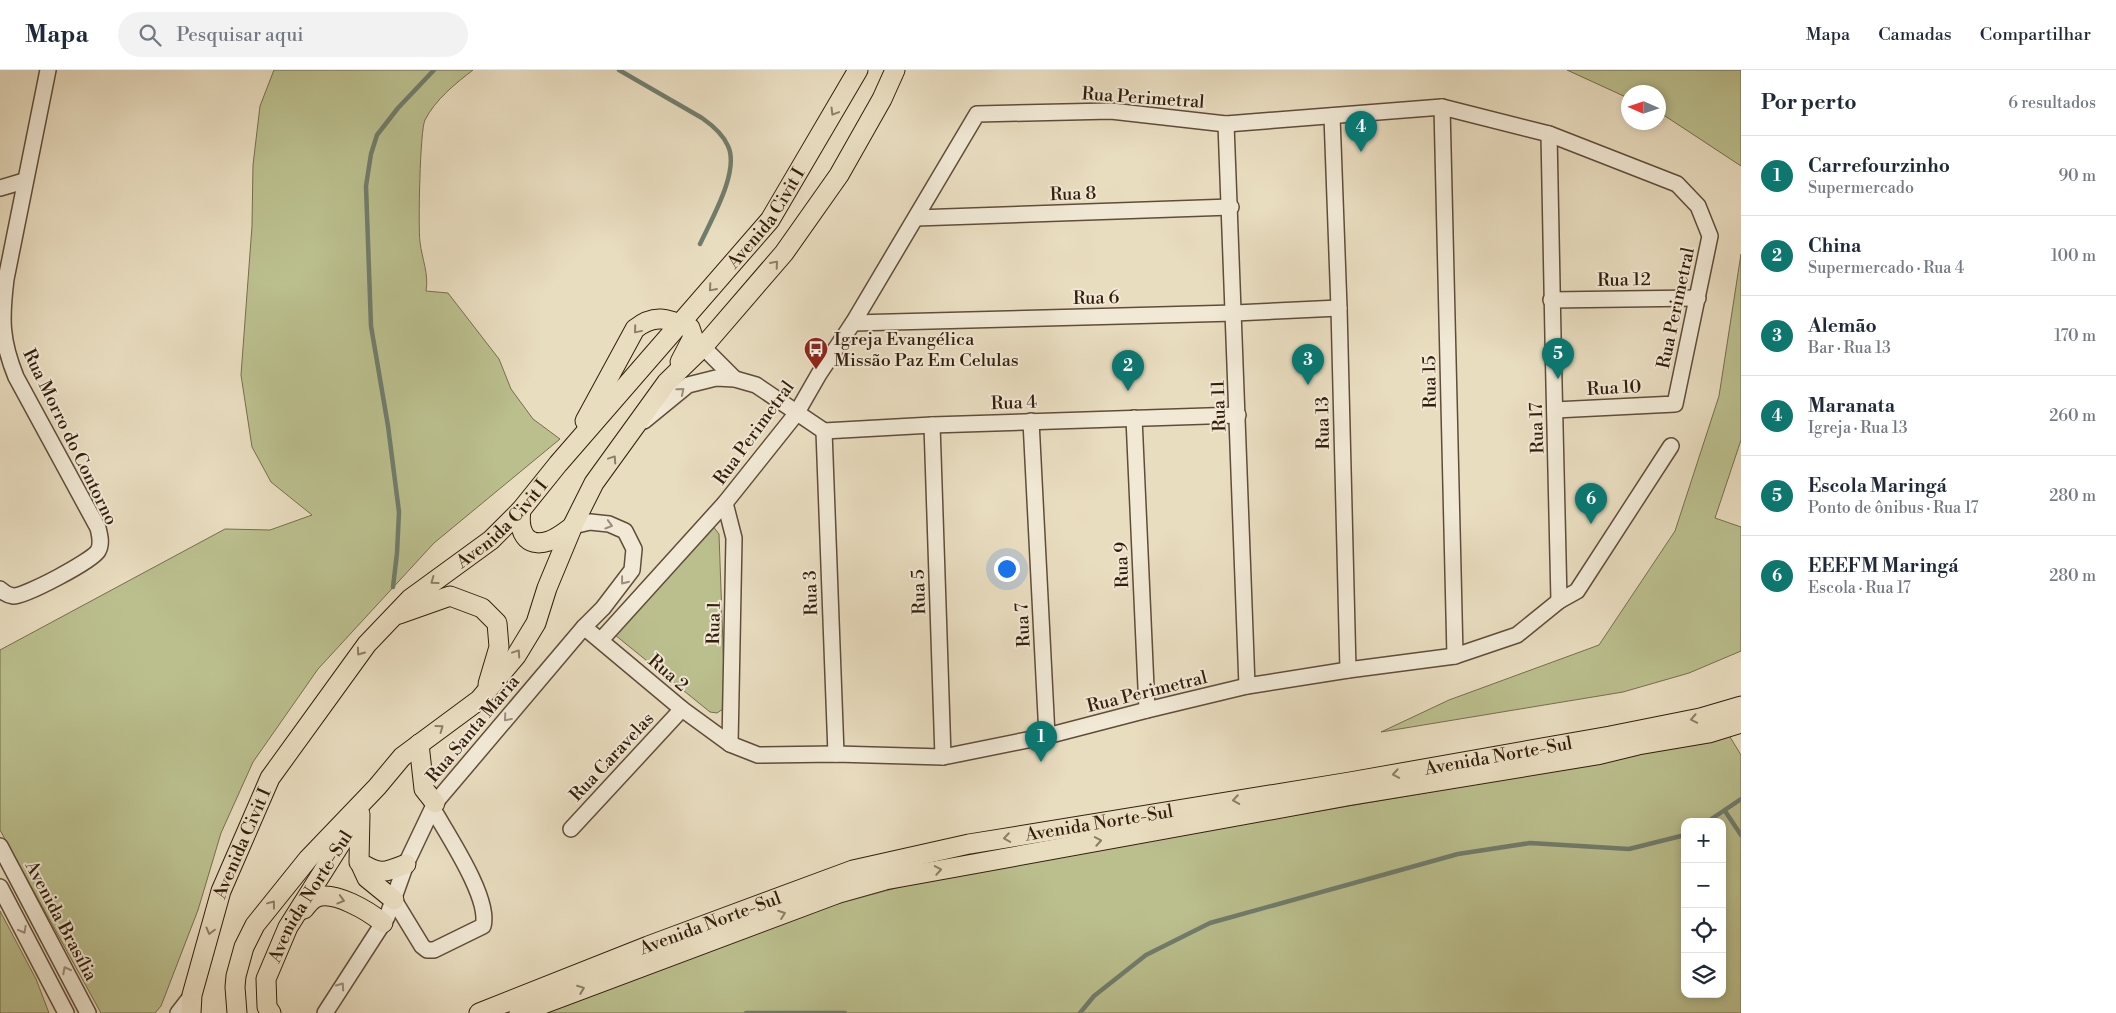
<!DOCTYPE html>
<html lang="pt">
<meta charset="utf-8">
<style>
body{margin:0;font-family:"Libre Bodoni",serif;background:#f2f2f3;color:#1f2937}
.controls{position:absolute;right:15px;bottom:15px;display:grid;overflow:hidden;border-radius:10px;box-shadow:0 2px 8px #0003}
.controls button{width:45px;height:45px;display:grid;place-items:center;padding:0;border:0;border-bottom:1px solid #e0e1e3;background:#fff;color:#1f2937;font:25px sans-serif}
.compass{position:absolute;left:1621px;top:15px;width:45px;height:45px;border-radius:50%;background:#fff;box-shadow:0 2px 8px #0003;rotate:273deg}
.you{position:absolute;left:1006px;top:498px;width:18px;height:18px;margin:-12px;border:4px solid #fff;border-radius:50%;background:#1a73e8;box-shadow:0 0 0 8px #1a73e833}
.badge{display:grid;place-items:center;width:32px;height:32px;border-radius:50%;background:#0f766e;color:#fff;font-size:16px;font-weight:700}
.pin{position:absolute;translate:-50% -41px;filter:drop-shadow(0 1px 2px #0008)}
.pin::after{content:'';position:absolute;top:26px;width:18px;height:15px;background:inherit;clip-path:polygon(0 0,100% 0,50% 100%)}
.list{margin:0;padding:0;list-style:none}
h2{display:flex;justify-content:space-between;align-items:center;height:65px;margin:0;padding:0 20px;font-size:21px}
h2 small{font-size:16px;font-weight:400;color:#747a83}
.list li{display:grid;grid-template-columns:32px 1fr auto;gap:15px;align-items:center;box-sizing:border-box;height:80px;padding:0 20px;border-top:1px solid #e0e1e3}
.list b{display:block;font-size:19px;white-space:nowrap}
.list p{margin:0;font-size:16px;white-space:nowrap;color:#747a83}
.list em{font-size:16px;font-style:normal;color:#747a83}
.icon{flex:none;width:28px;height:28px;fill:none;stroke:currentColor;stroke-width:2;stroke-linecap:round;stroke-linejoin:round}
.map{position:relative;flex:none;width:1741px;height:943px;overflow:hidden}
header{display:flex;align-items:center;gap:30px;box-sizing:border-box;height:70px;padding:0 25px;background:#fff;border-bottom:1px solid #e0e1e3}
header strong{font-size:24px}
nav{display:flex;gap:28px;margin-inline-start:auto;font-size:18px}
.search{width:350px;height:45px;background:#f2f2f3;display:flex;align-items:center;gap:12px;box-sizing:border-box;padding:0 18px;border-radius:28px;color:#747a83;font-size:19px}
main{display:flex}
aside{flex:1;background:#fff}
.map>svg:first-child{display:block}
.green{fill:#bbbf8e;stroke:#776e4d;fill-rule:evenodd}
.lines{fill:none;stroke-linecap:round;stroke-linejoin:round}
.stream{stroke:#707d6d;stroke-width:4.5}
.minor-casing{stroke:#604d39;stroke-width:18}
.major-casing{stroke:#331d0c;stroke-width:21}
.minor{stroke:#f1e9d6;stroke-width:15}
.major{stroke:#e9ddc0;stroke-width:19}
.oneway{stroke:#8e7d66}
.oneway2{stroke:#9c8d7b}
.labels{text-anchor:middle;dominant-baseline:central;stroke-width:4;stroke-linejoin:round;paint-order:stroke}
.street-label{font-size:18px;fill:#331d0c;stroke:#f1e9d6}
.poi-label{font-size:18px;fill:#331d0c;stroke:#f1e9d6;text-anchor:start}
</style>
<header>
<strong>Mapa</strong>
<div class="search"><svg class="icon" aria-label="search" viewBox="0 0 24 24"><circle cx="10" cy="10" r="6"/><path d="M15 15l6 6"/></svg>Pesquisar aqui</div>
<nav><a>Mapa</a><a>Camadas</a><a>Compartilhar</a></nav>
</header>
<main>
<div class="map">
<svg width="1741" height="943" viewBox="0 0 1741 943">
<rect width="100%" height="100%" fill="#e9ddc0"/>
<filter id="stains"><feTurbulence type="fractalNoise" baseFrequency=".004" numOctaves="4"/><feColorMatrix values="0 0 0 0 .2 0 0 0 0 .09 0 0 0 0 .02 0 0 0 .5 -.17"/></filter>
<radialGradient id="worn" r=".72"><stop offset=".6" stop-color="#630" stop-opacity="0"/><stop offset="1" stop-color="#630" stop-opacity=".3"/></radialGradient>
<g class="green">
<path d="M274,0h199c-17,13 -38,30 -48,50 -5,9 -7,107 -5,122 2,17 9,32 6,49l22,2 51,66 12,30 22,30 27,20 -126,104 -116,126 -65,93 -32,71 -23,77 -37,96 -6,7h-54l-101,-183v-180l225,-121 45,1 42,-15 -41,-33 -19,-35 -11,-72 11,-149 1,-61 7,-59z"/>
<polygon points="1567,0 1741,0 1741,96 1659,42 1658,22 1628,22 1628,28"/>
<polygon points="1741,184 1741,370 1715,448 1741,457 1741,581 1689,603 1623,622 1381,662 1449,630 1599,575 1675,461 1719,326"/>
<polygon points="712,455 719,464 725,632 723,639 717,643 710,642 615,565"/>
<path d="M1727,662l14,23v258h-1202l265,-100 140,-38 586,-100zM1685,752h37v172h-37z"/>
<polygon points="0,841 36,909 49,943 0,943"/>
</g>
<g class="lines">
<g class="stream">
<path d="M619,0l83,48c10,7 21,16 26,28 12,25 -17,74 -28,98"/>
<polyline points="393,517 397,483 399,442 388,356 371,256 366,116 371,84 377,65 398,38 434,0"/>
<polyline points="1725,741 1741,765"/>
<polyline points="1707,752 1741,729"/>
<polyline points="746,943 845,943"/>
<polyline points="1080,943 1094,926 1146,885 1210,853 1458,784 1530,773 1629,779 1685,765"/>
</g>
<defs>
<g id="minor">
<polyline points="1442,37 1455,586"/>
<polyline points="1332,46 1339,238 1348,600"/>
<polyline points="1226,54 1247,616"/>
<path d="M1549,64c2,156 7,311 10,467"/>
<polyline points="0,118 24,111"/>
<polyline points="916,148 1231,137"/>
<polyline points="1551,230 1698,228"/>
<polyline points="853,253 1235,243 1339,238"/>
<polyline points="703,277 735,309"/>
<polyline points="1134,348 1147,640"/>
<polyline points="644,351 688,315 716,308 735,309 756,315 824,361 932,355 1238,345"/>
<polyline points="1031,351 1047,666"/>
<polyline points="932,355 943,687"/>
<polyline points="824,361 836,684"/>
<polyline points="725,433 734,468 730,674"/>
<path d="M0,519c3,3 8,6 13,7 11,1 79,-35 85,-45 4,-7 2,-15 0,-23l-82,-151c-15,-37 -15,-58 -10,-98l42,-209"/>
<polyline points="584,557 682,639 730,674 758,685 836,684 943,687 1047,666 1147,640 1247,616 1348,600 1455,586 1517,565 1559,531 1577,521 1671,376"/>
<polyline points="601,570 725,433 796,344 819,304 853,253 977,44 1111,41 1226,54 1442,37 1549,64 1677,114 1698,136 1710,166 1675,334 1555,340"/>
<polyline points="571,759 682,639"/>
<polyline points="0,776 88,943"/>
<polyline points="0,817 66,943"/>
<path d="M394,830l28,46 5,4h7l49,-24c8,-27 -36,-92 -50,-117"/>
<polyline points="178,943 192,925"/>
<polyline points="325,943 387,847 406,794 435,733 584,557 603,538 632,500 634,479 625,461 609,454 590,452 573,456"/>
</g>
<g id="major">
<path d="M585,351l50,-92c20,-16 33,-10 55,-1l3,9 -13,25"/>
<path d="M521,440c-3,20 4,39 28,31 9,-3 16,-9 24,-15"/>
<polyline points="399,544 450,526 482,538 497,553 499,577 488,614"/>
<polyline points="419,674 424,719 435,733"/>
<path d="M360,744l-1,48c21,13 25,11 47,2"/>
<polyline points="361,795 367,808 394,830"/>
<path d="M304,839c3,-4 7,-9 11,-11 18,-9 55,14 68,25"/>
<path id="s1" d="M191,943l1,-18 29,-104 49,-113 97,-134 43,-45 81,-59 30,-30 37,-46 212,-244 88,-150"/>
<polyline points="237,943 235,917 236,906 244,877 255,855 308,789 377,717 402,687 479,630 516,586 536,553 547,518 574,453 594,413 667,312 703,277 784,183 839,105 882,29 895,0"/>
<path id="s2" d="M271,943l-4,-6 -1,-28 22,-52 65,-103"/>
<path id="s3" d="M479,943l169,-67 205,-76 116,-26 381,-62 260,-46 90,-18 41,-12"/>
<polyline points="519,943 839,823 885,810 1347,726 1597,685 1638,675 1709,663 1741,653"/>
</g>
</defs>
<use href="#minor" class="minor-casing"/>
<use href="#major" class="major-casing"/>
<use href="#minor" class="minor"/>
<use href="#major" class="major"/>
</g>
<defs><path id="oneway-chevron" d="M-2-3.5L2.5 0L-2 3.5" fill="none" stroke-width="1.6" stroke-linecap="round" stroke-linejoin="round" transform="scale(1.25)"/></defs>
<g class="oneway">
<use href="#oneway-chevron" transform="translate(834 42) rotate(121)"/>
<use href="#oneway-chevron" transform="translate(775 194) rotate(-49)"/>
<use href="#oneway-chevron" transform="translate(712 218) rotate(131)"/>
<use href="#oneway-chevron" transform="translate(637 260) rotate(130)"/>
<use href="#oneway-chevron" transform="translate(613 389) rotate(-56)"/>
<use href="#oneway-chevron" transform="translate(434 511) rotate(144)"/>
<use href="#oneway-chevron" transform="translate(360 582) rotate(126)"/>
<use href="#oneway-chevron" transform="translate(517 583) rotate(-56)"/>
<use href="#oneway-chevron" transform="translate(1694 649) rotate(169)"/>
<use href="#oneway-chevron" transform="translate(440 658) rotate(-36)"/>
<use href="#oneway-chevron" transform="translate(1396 704) rotate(170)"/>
<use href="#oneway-chevron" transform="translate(1236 730) rotate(171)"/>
<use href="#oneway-chevron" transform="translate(1007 768) rotate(171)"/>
<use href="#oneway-chevron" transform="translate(1098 771) rotate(-10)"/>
<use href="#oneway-chevron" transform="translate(938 800) rotate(-10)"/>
<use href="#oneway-chevron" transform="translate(341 830) rotate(16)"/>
<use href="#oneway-chevron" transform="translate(272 834) rotate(-53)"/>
<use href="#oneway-chevron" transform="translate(782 844) rotate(-20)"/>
<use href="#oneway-chevron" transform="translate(210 861) rotate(105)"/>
<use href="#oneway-chevron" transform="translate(581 919) rotate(-21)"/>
</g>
<g class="oneway2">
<use href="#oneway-chevron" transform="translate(681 321) rotate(-40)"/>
<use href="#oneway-chevron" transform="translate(609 455) rotate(16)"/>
<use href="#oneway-chevron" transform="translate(624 511) rotate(128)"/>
<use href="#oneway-chevron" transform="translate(507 648) rotate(130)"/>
<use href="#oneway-chevron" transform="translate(23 860) rotate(62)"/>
<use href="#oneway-chevron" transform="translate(66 900) rotate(-118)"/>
<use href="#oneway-chevron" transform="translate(341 916) rotate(-55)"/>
</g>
<defs>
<symbol id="bus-pin" viewBox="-11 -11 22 30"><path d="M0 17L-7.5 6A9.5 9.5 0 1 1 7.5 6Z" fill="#8f2418" stroke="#f1e9d6"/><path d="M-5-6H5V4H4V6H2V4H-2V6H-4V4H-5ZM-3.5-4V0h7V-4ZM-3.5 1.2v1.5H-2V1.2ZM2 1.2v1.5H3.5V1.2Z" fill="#fff"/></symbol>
</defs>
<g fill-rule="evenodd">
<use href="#bus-pin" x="802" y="265" width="28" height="38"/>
</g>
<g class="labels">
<g class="street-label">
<text transform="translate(1143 28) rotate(4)">Rua Perimetral</text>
<text transform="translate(1073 124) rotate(-2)">Rua 8</text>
<text stroke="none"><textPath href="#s1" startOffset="1001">Avenida Civit I</textPath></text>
<text transform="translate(1624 210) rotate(-1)">Rua 12</text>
<text transform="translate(1096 228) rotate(-1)">Rua 6</text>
<text transform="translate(1676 238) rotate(-78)">Rua Perimetral</text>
<text transform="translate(1430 312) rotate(-91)">Rua 15</text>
<text transform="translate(1614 318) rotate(-3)">Rua 10</text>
<text transform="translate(1014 333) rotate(-2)">Rua 4</text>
<text transform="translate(1219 336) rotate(-92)">Rua 11</text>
<text transform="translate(1323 353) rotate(-91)">Rua 13</text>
<text transform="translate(1537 358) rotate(-92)">Rua 17</text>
<text transform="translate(754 363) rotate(-54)">Rua Perimetral</text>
<text transform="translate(70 367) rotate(64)">Rua Morro do Contorno</text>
<text stroke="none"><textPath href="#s1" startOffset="596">Avenida Civit I</textPath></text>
<text transform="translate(1122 495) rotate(-92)">Rua 9</text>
<text transform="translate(919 522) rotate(-92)">Rua 5</text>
<text transform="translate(811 523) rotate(-92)">Rua 3</text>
<text transform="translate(714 553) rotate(-89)">Rua 1</text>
<text transform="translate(1023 555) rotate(-93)">Rua 7</text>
<text transform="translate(668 603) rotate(41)">Rua 2</text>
<text transform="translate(1147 622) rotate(-14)">Rua Perimetral</text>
<text transform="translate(473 659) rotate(-50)">Rua Santa Maria</text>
<text stroke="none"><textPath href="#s3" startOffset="1056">Avenida Norte-Sul</textPath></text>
<text transform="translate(612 687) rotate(-47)">Rua Caravelas</text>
<text stroke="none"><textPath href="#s3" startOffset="651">Avenida Norte-Sul</textPath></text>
<text stroke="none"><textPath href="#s1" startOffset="178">Avenida Civit I</textPath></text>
<text stroke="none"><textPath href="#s2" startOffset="129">Avenida Norte-Sul</textPath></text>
<text transform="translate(61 851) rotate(62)">Avenida Brasília</text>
<text stroke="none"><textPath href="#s3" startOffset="248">Avenida Norte-Sul</textPath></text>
</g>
<g class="poi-label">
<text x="834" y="269">Igreja Evangélica<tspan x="834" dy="21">Missão Paz Em Celulas</tspan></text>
</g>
</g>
<rect width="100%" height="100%" filter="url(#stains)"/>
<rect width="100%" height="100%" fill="url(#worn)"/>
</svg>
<div class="controls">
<button>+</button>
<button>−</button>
<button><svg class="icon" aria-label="locate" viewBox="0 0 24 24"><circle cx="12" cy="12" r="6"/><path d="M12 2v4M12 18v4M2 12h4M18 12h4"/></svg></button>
<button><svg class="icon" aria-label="layers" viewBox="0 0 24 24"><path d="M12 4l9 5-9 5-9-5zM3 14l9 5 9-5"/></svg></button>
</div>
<svg class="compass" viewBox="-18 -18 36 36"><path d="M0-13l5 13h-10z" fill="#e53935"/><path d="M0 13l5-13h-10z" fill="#747a83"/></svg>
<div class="you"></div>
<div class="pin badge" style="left:1041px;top:692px">1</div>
<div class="pin badge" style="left:1128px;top:321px">2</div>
<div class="pin badge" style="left:1308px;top:315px">3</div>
<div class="pin badge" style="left:1361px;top:82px">4</div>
<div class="pin badge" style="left:1558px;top:309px">5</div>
<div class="pin badge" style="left:1591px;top:454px">6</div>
</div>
<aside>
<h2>Por perto<small>6 resultados</small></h2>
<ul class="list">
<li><span class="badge">1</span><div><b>Carrefourzinho</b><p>Supermercado</p></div><em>90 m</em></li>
<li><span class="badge">2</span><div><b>China</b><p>Supermercado · Rua 4</p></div><em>100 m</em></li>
<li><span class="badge">3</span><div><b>Alemão</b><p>Bar · Rua 13</p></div><em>170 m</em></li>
<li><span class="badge">4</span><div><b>Maranata</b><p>Igreja · Rua 13</p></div><em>260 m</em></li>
<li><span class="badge">5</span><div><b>Escola Maringá</b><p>Ponto de ônibus · Rua 17</p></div><em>280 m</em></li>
<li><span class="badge">6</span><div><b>EEEFM Maringá</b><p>Escola · Rua 17</p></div><em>280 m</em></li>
</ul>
</aside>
</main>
